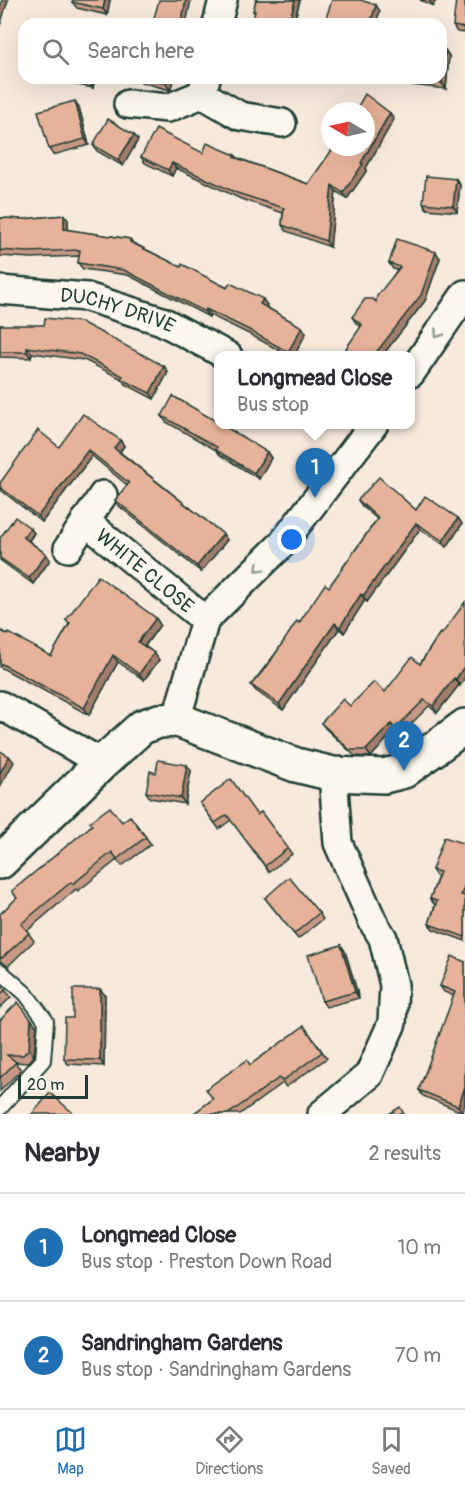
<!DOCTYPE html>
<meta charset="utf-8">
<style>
body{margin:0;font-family:Pangolin,sans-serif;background:#f7f7f7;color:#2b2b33}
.compass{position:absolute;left:321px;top:102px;width:54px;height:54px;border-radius:50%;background:#fff;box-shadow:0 6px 24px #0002;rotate:279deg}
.scale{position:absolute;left:18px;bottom:15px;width:70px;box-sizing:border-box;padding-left:6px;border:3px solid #1f3d34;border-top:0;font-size:16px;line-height:21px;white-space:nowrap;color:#1f3d34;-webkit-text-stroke:4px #fbf7ec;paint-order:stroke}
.you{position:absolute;left:292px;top:540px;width:21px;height:21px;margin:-15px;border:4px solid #fff;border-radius:50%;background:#1a73e8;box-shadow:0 0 0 9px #1a73e833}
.badge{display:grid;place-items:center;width:39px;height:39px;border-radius:50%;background:#1f6fb2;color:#fff;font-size:20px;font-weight:700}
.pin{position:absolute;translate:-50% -50px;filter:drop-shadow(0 2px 3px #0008)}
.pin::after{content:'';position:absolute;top:32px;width:21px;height:18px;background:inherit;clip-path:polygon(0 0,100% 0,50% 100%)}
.popup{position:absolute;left:214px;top:351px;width:201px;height:78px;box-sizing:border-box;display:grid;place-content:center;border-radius:12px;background:#fff;filter:drop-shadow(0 2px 4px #0005);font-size:20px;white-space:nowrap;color:#7c7c81}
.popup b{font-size:22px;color:#2b2b33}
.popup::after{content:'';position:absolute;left:50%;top:100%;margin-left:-12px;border:12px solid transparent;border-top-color:#fff}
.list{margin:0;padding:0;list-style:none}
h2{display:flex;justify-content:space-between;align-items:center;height:78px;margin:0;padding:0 24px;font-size:26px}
h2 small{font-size:20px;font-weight:400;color:#7c7c81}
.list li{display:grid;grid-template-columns:39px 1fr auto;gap:18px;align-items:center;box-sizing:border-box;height:108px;padding:0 24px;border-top:2px solid #e1e1e2}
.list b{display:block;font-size:22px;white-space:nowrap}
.list p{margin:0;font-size:20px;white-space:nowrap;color:#7c7c81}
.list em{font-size:20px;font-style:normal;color:#7c7c81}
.icon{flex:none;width:33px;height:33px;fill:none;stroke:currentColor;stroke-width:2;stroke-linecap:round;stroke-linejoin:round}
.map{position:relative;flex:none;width:465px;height:1114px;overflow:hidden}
.search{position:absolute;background:#fff;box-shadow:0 6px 24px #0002;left:18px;right:18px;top:18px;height:66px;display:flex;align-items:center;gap:15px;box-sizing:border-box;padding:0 21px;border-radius:18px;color:#7c7c81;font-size:22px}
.sheet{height:294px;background:#fff}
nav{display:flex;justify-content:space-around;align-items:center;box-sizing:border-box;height:84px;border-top:2px solid #e1e1e2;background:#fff;font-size:16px;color:#7c7c81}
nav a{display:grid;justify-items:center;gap:3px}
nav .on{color:#1f6fb2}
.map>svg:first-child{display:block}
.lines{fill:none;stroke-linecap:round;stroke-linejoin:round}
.lane-casing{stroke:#1f3d34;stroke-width:18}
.street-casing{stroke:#1f3d34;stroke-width:32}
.secondary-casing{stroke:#1f3d34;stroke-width:38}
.lane{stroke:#fbf7ec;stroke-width:14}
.street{stroke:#fbf7ec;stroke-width:27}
.secondary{stroke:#fbf7ec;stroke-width:33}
.wall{fill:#c79984;stroke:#1f3d34;stroke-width:1.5}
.shaded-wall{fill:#a27d6c;stroke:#1f3d34;stroke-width:1.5}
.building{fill:#e7b29a;stroke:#1f3d34;stroke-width:1.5}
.oneway{stroke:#8d9a90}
.labels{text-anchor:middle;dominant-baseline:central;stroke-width:4.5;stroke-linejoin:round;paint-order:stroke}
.street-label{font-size:20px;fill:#1f3d34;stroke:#fbf7ec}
</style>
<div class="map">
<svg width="465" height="1114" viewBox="0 0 465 1114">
<rect width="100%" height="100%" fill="#f7e9dc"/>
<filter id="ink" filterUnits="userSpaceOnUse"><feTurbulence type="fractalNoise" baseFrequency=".0167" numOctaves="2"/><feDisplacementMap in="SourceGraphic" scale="12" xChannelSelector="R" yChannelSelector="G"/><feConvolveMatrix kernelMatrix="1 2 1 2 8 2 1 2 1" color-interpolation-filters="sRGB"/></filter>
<g filter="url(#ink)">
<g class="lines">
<defs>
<polyline id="lane" points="0,971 26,994 46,1021 43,1060 0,1108"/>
<g id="street">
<polyline points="217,24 223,0"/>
<polyline points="206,78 202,94 240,116 282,123"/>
<polyline points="128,104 168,108 202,94"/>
<path id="s1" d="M0,290l87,7 75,24 66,35"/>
<polyline points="411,373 465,294"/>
<path id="s2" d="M85,521l120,99"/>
<polyline points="68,548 103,495"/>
<polyline points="0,705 102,763"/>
<polyline points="178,720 181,703 205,620 282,544 374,424"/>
<polyline points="322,1114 369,1075 392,1023 394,985 383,938 373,922 338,843 333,774"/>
</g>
<polyline id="secondary" points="0,862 102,763 142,727 159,721 178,720 296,765 333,774 384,776 404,771 465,726"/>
</defs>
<use href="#lane" class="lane-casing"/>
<use href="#street" class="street-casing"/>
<use href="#secondary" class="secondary-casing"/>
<use href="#lane" class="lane"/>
<use href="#street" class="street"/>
<use href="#secondary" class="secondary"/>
</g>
<g class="wall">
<polygon points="110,0 107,15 77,8 72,2"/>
<polygon points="256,0 300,0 294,24 252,24 255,13 253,11"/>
<polygon points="420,0 436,0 433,6"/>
<polygon points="465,0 465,33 457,32 453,26"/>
<polygon points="445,50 449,56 446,89 411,85 407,80"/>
<polygon points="57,78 95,78 93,88 59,81"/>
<polygon points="138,78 174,78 170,90 141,82"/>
<polygon points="257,78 278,78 276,83"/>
<polygon points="79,107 89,145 53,155 49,149"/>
<polygon points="390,113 394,119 366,168 367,170 347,199 336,191 330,247 286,231 282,225 283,213 241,199 176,168 172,176 145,163 141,157 203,153 235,155 238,158 308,184"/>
<polygon points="134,135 138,140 123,166 97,151 93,145"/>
<polygon points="456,179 460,185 457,212 427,209 423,203"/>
<polygon points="64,215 68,220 68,230 130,239 133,243 181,267 267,305 266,307 302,327 306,333 294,356 289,356 251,335 210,315 209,317 128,275 83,269 78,263 79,256 31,258 0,256 0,218 24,219"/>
<polygon points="440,258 425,301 382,356 341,356 361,327 356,323 352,317 376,302 397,270 393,269 389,263"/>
<polygon points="0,325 164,366 168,372 154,399 125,384 122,379 84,360 32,353 31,358 0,357"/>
<polygon points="162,416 267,452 271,458 259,479 220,455 216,450 166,422"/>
<polygon points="120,440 124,446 120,452 223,534 227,540 201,572 119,506 115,500 127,485 92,456 42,522 2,491 0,488 0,483 59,447"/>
<polygon points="358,500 458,518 462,524 447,547 420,529 367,602 365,600 344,633 339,629 283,710 256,691 251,685 299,623 329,587 377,519 362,506"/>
<polygon points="30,528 34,533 29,541 46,554 50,560 33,584 0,560 0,538"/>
<polygon points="156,618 160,625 145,646 154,653 159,660 144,680 118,662 89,715 0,667 0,630 8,635 51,656 69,624 66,620"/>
<polygon points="440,633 460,686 459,685 437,713 429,706 400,735 395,730 371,757 355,756 326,729 321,723 350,706 385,692 420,664"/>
<polygon points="191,771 185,804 150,798 146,792 156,773"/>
<polygon points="200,803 257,815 261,812 292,854 269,872 231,820 219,829"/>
<polygon points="130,816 151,844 122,866 117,860 78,891 76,889 27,931 34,941 8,966 1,962 0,963 0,914 17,898 12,891 122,822"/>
<polygon points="465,844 465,941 433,929 429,924 435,905 430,899 438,876 436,876 432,870"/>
<polygon points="265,898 319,913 323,919 298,939"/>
<polygon points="341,945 345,951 359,998 326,1007 322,1001"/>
<polygon points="465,962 465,1104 462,1112 423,1096 419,1090 454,996 444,992 440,986"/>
<polygon points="0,985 5,990 11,997 0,1008"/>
<polygon points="105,995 104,1066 68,1064 64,1059 73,1018"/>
<polygon points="31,1019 37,1027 34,1056 28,1063 15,1062 21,1070 0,1091 0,1020"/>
<polygon points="304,1026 327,1058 286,1087 283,1083 240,1114 193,1114 213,1099 250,1065"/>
</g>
<g class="shaded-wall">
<polygon points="2,0 8,0 0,26 0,7"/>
<polygon points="105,0 110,0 107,15 103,9"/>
<polygon points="186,0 191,0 186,24 181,24"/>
<polygon points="295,0 300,0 293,24 290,19"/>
<polygon points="429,0 436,0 433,6"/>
<polygon points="376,5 380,11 376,24 370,24"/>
<polygon points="287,18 291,24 286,24"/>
<polygon points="445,50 449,56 446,89 442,83"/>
<polygon points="89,78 95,78 93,88 88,82"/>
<polygon points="168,78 174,78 170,90 166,84"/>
<polygon points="273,78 278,78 276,83"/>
<polygon points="75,101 79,107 89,145 85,139"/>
<polygon points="390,113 394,119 366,168 367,170 347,199 343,193"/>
<polygon points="134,135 138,140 123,166 118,160"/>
<polygon points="172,163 176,168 172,176 168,170"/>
<polygon points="456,179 460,185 457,212 453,206"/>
<polygon points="332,185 336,191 330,247 326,241"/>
<polygon points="64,215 68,220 68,235 64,229"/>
<polygon points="436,252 440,258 425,301 382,356 376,356 375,354"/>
<polygon points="263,299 267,305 264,310 260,304"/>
<polygon points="206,309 210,315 209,317 205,312"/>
<polygon points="302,327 306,333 294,356 291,356 288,352"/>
<polygon points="27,347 32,353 31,358 27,352"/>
<polygon points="164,366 168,372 154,399 150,393"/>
<polygon points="120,440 124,446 118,454 114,448"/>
<polygon points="88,450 92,456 42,522 38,516"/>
<polygon points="267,452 271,458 259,479 254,473"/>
<polygon points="458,518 462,524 447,547 443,541"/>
<polygon points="416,523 420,529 367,602 363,596"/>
<polygon points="30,528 34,533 27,543 23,537"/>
<polygon points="223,534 227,540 201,572 197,566"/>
<polygon points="46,554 50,560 33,584 29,578"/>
<polygon points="361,594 365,600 344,633 340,627"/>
<polygon points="156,618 160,625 143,648 138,642"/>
<polygon points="335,623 339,629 283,710 279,704"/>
<polygon points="154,653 159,660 144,680 139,674"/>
<polygon points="113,655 118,662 89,715 84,708"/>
<polygon points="465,665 465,678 460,686 456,679"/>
<polygon points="454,678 459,685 437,713 433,706"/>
<polygon points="391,724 395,730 371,757 366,750"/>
<polygon points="9,756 14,762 0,787 0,773"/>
<polygon points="187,765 191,771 185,804 181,798"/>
<polygon points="465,884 465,900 461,895"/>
<polygon points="341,945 345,951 359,998 355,992"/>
<polygon points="100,989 105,995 104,1066 100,1060"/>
<polygon points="31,1019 37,1027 34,1056 29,1049"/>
<polygon points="465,1087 465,1104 462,1112 458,1106"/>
</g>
<g class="building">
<polygon points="73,0 105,0 103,9 72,2"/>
<polygon points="159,0 186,0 181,24 163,24 153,22"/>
<polygon points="256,0 295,0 290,19 287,18 286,24 252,24 255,11 253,11"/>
<polygon points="332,0 360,0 376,5 370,24 324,24"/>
<polygon points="456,0 465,0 465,28 453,26"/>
<polygon points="441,49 445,50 442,83 407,80 407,78 441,78"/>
<polygon points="69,78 89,78 88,82"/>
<polygon points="143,78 168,78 166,84"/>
<polygon points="365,94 390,113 361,163 363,164 343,193 332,185 326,241 282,225 284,208 237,193 172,163 168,170 141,157 156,129 203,153 207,143 235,155 234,157 308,184 334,147 366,147 366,111 355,111"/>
<polygon points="75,101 85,139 49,149 38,111"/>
<polygon points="108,119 134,135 118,160 93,145"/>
<polygon points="426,176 456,179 453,206 423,203"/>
<polygon points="64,215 64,229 130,239 130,242 181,267 182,264 227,288 230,283 263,299 260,304 302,327 288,352 247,329 206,309 205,312 124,270 78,263 80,250 27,252 0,250 0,218 24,219"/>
<polygon points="397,239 436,252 421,295 375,354 377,356 341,356 362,325 352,317 365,299 373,299 376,302 377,296 400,267 389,263"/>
<polygon points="45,318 81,322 164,366 150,393 121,379 123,376 80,354 27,347 27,352 0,352 0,325 44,325"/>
<polygon points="173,396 219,423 219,424 221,424 267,452 254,473 216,450 217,447 162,416"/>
<polygon points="83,414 120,440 114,448 223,534 197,566 115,500 129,483 88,450 38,516 0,487 0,483 38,430 59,447"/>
<polygon points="379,477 416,510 425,496 458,518 443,541 416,523 363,596 361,594 340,627 335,623 279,704 251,685 268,665 297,621 299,623 325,584 329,587 378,518 358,500"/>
<polygon points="15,517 30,528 23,537 46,554 29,578 0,558 0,538"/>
<polygon points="98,576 156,618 138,642 154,653 139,674 113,655 84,708 0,663 0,630 8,635 9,633 51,656 70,623 66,620"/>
<polygon points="465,602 465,665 456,679 454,678 433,706 424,700 395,729 391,724 366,750 350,750 321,723 343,699 350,706 374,682 385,692 412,657 420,664 440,633 442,634"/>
<polygon points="0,751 9,756 0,773"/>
<polygon points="158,760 187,765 181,798 146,792 150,771 156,773"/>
<polygon points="231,779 257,815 261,812 288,848 265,866 227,815 215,823 200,803"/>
<polygon points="110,807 122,822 130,816 146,837 117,859 112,852 73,884 71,882 21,924 29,933 2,958 0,957 0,914 17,898 12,891 92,825 90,822"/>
<polygon points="444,837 465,844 465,884 461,895 465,896 465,937 429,924 437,901 430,899 440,872 432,870"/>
<polygon points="289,877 319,913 294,934 265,898"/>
<polygon points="341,945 355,992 322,1001 308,955"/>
<polygon points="452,956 465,962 465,1087 458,1106 419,1090 455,992 440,986"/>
<polygon points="0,985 5,990 0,995"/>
<polygon points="73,989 100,989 100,1060 64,1059 65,1018 73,1018"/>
<polygon points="18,1002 31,1019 29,1049 23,1055 7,1055 16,1062 0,1078 0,1020"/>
<polygon points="304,1026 322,1052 282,1081 279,1078 228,1114 193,1114 213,1099 206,1089 247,1060 250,1065"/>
<polygon points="50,1093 72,1112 70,1114 32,1114"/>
<polygon points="400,1107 404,1114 389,1114"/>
</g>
<defs><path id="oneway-chevron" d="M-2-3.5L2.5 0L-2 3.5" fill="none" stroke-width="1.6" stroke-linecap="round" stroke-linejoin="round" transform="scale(1.5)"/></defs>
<g class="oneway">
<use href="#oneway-chevron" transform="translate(438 334) rotate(125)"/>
<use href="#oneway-chevron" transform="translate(259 568) rotate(135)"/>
</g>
</g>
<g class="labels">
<g class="street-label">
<text stroke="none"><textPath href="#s1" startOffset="120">DUCHY DRIVE</textPath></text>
<text stroke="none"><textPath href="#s2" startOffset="78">WHITE CLOSE</textPath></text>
</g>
</g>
</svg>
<svg class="compass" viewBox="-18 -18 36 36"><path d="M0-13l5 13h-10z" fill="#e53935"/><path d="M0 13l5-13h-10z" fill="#7c7c81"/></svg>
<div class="scale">20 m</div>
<div class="you"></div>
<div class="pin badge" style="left:315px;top:498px">1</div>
<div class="popup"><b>Longmead Close</b>Bus stop</div>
<div class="pin badge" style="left:404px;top:771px">2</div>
<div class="search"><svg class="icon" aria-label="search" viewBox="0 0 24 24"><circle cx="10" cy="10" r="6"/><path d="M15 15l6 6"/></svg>Search here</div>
</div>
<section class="sheet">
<h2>Nearby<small>2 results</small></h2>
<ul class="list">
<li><span class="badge">1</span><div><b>Longmead Close</b><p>Bus stop · Preston Down Road</p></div><em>10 m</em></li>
<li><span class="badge">2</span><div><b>Sandringham Gardens</b><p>Bus stop · Sandringham Gardens</p></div><em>70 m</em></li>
</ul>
</section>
<nav>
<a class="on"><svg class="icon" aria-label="map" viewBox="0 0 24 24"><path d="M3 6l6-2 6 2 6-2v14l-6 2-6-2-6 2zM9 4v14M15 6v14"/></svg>Map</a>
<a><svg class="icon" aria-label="directions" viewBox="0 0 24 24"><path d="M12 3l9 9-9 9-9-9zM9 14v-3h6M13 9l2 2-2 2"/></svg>Directions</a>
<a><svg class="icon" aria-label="saved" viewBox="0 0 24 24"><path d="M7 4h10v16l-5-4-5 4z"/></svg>Saved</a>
</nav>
